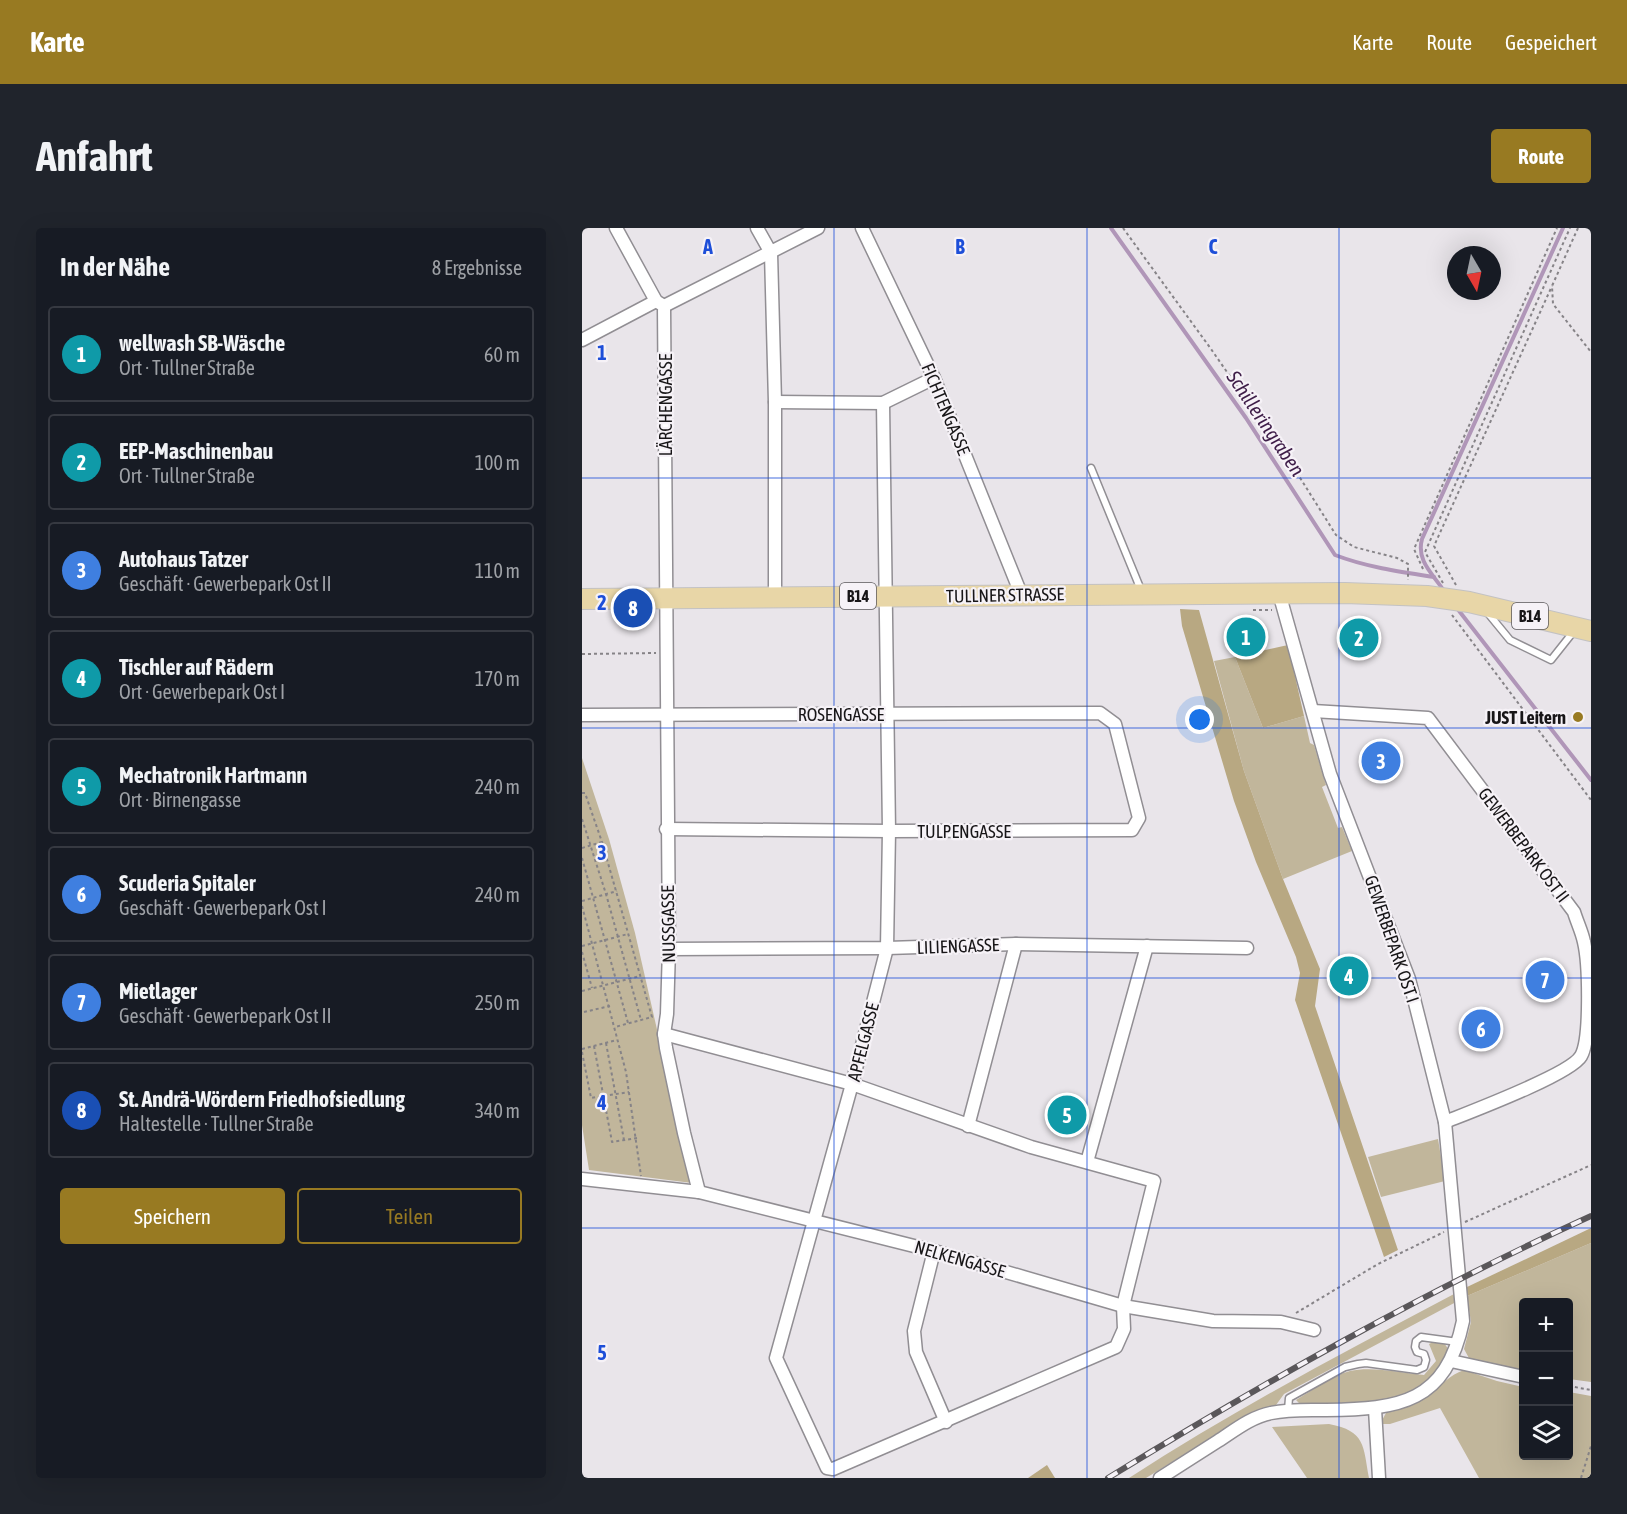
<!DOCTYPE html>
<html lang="de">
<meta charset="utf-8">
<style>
body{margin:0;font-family:"Asap Condensed",sans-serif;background:#20242c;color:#f1f3f6}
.controls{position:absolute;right:18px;bottom:18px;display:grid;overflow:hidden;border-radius:6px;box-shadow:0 6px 24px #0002}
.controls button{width:54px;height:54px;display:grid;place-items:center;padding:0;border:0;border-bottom:2px solid #363941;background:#171b24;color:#f1f3f6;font:30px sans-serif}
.compass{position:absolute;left:865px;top:18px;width:54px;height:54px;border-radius:50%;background:#171b24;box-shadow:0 6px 24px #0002;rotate:171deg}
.you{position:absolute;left:618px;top:492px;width:21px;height:21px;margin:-15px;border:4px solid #fff;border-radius:50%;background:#1a73e8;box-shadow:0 0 0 9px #1a73e833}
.badge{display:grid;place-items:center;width:39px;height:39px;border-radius:50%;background:#987a22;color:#fff;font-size:20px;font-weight:700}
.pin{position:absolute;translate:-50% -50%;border:3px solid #fff;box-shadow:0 2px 6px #0006}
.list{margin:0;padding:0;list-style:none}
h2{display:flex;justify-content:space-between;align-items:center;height:78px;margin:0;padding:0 24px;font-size:26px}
h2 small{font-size:20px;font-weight:400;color:#9ea1a6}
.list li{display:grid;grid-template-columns:39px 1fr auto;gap:18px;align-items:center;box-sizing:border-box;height:96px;margin:0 12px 12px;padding:0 12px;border:2px solid #363941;border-radius:6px}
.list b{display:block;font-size:22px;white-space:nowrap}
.list p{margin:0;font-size:20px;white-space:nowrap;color:#9ea1a6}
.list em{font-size:20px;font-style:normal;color:#9ea1a6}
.actions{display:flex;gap:12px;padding:18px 24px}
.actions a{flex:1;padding:14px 0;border:2px solid #987a22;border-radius:6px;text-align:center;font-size:21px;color:#987a22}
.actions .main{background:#987a22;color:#fff}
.icon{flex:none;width:33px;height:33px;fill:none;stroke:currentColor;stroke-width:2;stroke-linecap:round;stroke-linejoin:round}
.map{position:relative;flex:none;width:1009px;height:1250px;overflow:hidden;border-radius:6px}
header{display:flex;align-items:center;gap:36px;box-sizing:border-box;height:84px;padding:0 30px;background:#987a22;color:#fff}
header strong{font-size:28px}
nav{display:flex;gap:33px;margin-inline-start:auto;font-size:21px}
.intro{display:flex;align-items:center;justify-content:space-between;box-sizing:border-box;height:144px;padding:0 36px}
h1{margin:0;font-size:42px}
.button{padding:15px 27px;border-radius:6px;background:#987a22;color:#fff;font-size:21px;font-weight:700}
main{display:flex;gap:36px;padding:0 36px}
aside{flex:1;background:#171b24;border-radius:6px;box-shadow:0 6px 24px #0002}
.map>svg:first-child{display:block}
.green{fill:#c1b69b}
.forest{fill:#b8a882}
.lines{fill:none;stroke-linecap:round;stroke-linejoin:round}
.stream{stroke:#b096b8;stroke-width:4}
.service-casing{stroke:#918e93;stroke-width:9}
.minor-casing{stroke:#918e93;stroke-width:15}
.primary-casing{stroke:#c3c2c3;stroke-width:22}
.path{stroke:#868387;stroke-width:2;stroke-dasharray:3 3;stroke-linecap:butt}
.service{stroke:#fff;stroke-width:6}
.minor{stroke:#fff;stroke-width:12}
.primary{stroke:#e8d6a7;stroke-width:20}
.rail-casing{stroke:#5a575a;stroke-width:6}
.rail{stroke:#f6f2f7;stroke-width:4;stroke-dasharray:11;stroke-linecap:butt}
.grid{fill:none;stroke:#1d4ed8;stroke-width:1.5;stroke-opacity:0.55}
.poi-dot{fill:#987a22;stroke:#f6f2f7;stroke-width:2}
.labels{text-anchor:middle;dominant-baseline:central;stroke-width:4.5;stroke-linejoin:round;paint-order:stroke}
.shield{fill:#f6f2f7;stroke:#5b585b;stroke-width:1.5}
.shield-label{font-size:16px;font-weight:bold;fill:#181618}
.street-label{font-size:18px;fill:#181618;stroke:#f6f2f7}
.poi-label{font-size:18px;font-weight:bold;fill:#181618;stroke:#f6f2f7;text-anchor:end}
.water-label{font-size:20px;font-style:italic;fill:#3e1d48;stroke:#f6f2f7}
.grid-label{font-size:20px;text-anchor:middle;font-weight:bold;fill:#1d4ed8;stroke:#f6f2f7;stroke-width:4.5;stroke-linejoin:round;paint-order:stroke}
</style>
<header>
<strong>Karte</strong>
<nav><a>Karte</a><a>Route</a><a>Gespeichert</a></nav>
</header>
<div class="intro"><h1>Anfahrt</h1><a class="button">Route</a></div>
<main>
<aside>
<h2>In der Nähe<small>8 Ergebnisse</small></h2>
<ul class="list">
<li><span class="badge" style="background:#0f9aa8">1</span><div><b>wellwash SB-Wäsche</b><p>Ort · Tullner Straße</p></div><em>60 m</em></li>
<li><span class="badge" style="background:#0f9aa8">2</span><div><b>EEP-Maschinenbau</b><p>Ort · Tullner Straße</p></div><em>100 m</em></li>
<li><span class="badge" style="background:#3f7fe0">3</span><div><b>Autohaus Tatzer</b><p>Geschäft · Gewerbepark Ost II</p></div><em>110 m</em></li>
<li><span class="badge" style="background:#0f9aa8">4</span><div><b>Tischler auf Rädern</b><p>Ort · Gewerbepark Ost I</p></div><em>170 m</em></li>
<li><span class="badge" style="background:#0f9aa8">5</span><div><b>Mechatronik Hartmann</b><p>Ort · Birnengasse</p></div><em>240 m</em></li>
<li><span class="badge" style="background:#3f7fe0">6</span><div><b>Scuderia Spitaler</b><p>Geschäft · Gewerbepark Ost I</p></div><em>240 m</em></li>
<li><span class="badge" style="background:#3f7fe0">7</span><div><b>Mietlager</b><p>Geschäft · Gewerbepark Ost II</p></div><em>250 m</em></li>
<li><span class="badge" style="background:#1a4fb4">8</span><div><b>St. Andrä-Wördern Friedhofsiedlung</b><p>Haltestelle · Tullner Straße</p></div><em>340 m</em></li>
</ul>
<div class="actions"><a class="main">Speichern</a><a>Teilen</a></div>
</aside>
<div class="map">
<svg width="1009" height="1250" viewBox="0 0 1009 1250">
<rect width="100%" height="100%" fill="#e9e5ea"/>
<g class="green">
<polygon points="653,429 681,500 722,488 728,515 732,517 744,557 740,559 756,600 760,599 770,623 701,651 662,543 632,433"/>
<polygon points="0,530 27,611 53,705 110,955 7,942 0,897"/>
<polygon points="856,911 863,953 799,969 786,929"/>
<polygon points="1009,1015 1009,1154 987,1151 987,1074 942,1074 941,1143 888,1132 882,1121 889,1094 885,1068"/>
<path d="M872,1066l2,8 -172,92 -8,11 -26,9 -104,64h-17c105,-68 215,-126 325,-184z"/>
<path d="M851,1114l11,1 5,7c-26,63 -92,54 -148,55l-5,-5c17,-10 35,-24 54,-29 23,-5 51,2 74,4l12,-14 -7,-17z"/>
<path d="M882,1142l33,11 26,6 1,69h45v-64l22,4v82h-112l-39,-70 -50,16h-10l6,-11c15,-4 30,-9 43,-18 12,-9 20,-20 35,-25z"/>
<path d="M747,1196c37,7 34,22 40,54h-62l-35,-51z"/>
</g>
<g class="forest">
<polygon points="598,381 617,382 662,543 701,651 738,741 733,778 816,1022 802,1029 713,772 718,745 714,729 674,634 652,573 600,398"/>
<polygon points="706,417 722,488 681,500 653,429"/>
<polygon points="1009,1000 1009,1015 885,1068 885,1059"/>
<polygon points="465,1237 473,1250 446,1250"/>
</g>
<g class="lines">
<g class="stream">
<path d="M529,0l135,190 89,137c31,12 66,17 99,22"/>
<path d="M862,363c-11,-17 -28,-30 -22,-52l141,-311"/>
<polyline points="874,379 1009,552"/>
</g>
<defs>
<g id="service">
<polyline points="509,240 559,362"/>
<polyline points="905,384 928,412 969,432 992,403"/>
<polyline points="706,1182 707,1170 763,1139 776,1136 784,1135 835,1142 842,1139 844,1132 842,1126 835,1124 833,1119 834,1113 839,1109 876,1114"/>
</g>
<g id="minor">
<polyline points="34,0 74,73 82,78 87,721 85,786 82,806 84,820 102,905 117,964"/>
<polyline points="175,0 189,25 193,174 193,369"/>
<polyline points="280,0 352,150 439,366"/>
<polyline points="82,78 236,0"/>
<polyline points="0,112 74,73"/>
<polyline points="193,174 301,175 352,150"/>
<path d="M731,483l115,7 146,194c3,10 8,20 10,30 5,21 7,97 -3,114 -10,18 -111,56 -136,66"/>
<polyline points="0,487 518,485 533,496 557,590 550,602 307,603 84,601"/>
<polyline points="87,721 305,720 434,716 665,720"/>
<polyline points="82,806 270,856 449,919 572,953 541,1078 542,1101 534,1119 251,1241 245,1240 194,1130 270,856 305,720 307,603 301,175"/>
<polyline points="386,898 434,716"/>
<polyline points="505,934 565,718"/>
<polyline points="0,951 117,964 352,1023 541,1078 631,1093 699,1094 732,1102"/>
<polyline points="352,1023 332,1103 334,1124 364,1194"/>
<polyline points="869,1133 942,1149"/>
<polyline points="793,1181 797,1250"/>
<path d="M578,1250c19,-12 39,-25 58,-37 17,-11 33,-24 53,-28 18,-4 37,-3 55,-3 74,-1 120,-7 137,-89l-18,-199 -36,-143 -79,-205 -51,-181"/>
</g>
<polyline id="primary" points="0,371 763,365 845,368 887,374 1009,403"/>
</defs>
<use href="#service" class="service-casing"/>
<use href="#minor" class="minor-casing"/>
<use href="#primary" class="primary-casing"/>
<g class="path">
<polyline points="541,0 629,121 715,245 754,307 772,319 815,330 826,336 826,352"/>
<polyline points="996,0 970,58 971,76 1009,124"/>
<polyline points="841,341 832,321 975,0"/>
<polyline points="861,355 843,324 988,0"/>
<polyline points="874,357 852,318 970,58"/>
<polyline points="671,382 690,382"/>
<polyline points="870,387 1009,572"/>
<polyline points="0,426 74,425"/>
<polyline points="0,565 3,565 20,614 70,789 33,799"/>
<polyline points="0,591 24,666 59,792"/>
<polyline points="0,620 20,614"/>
<polyline points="0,630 46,795"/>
<polyline points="0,673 35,663"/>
<polyline points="0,678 44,844 59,948"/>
<polyline points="0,718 46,706"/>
<polyline points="0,724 10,760"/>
<polyline points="0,763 58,748"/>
<polyline points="2,784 28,778"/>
<polyline points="24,815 42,912"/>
<polyline points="12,818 30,914 55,910"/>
<polyline points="0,821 35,812"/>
<polyline points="0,824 9,870 47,864"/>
<polyline points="883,994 1009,937"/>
<polyline points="714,1085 796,1036 862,1004"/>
<polyline points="987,1158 1009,1162"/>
<polyline points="999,1250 1009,1218"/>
</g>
<use href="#service" class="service"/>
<use href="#minor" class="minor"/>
<use href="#primary" class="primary"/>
<defs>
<path id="rail" d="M526,1250c157,-96 316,-186 483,-262"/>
</defs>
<use href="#rail" class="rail-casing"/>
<use href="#rail" class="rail"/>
</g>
<path class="grid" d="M252,0v1250M505,0v1250M757,0v1250M0,250h1009M0,500h1009M0,750h1009M0,1000h1009"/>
<circle class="poi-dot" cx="996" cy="489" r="6"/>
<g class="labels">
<g class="shield">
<rect x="258" y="355" width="36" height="26" rx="4.5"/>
<rect x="930" y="375" width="36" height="26" rx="4.5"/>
</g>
<g class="shield-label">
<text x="276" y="368">B14</text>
<text x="948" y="388">B14</text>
</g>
<g class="street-label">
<text transform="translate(83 177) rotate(-90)">LÄRCHENGASSE</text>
<text transform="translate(364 181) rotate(67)">FICHTENGASSE</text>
<text transform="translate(423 367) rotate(-1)">TULLNER STRASSE</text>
<text x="259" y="486">ROSENGASSE</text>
<text x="382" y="603">TULPENGASSE</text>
<text transform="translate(942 617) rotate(53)">GEWERBEPARK OST II</text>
<text transform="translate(86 696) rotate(-91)">NUSSGASSE</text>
<text transform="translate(810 711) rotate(71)">GEWERBEPARK OST I</text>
<text transform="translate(376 718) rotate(-2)">LILIENGASSE</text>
<text transform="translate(281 814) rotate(-76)">APFELGASSE</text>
<text transform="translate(378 1031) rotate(16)">NELKENGASSE</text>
</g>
<g class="poi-label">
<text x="984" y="489">JUST Leitern</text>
</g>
<g class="water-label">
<text transform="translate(684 195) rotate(56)">Schilleringraben</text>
</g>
</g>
<g class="grid-label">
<text x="126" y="26">A</text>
<text x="378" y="26">B</text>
<text x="631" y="26">C</text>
<text x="20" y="132">1</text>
<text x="20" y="382">2</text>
<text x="20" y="632">3</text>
<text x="20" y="882">4</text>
<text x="20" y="1132">5</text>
</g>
</svg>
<div class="controls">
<button>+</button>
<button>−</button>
<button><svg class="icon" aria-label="layers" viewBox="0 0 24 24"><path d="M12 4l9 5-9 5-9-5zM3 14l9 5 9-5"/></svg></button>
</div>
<svg class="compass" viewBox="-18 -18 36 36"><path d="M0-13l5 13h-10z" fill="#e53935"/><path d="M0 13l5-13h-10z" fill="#9ea1a6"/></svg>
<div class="you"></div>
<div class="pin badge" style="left:664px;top:409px;background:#0f9aa8">1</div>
<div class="pin badge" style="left:777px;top:410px;background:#0f9aa8">2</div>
<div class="pin badge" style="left:799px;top:533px;background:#3f7fe0">3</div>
<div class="pin badge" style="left:767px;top:748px;background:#0f9aa8">4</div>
<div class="pin badge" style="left:485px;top:887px;background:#0f9aa8">5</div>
<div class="pin badge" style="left:899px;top:801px;background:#3f7fe0">6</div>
<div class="pin badge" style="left:963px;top:752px;background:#3f7fe0">7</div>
<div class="pin badge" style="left:51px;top:380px;background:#1a4fb4">8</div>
</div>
</main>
